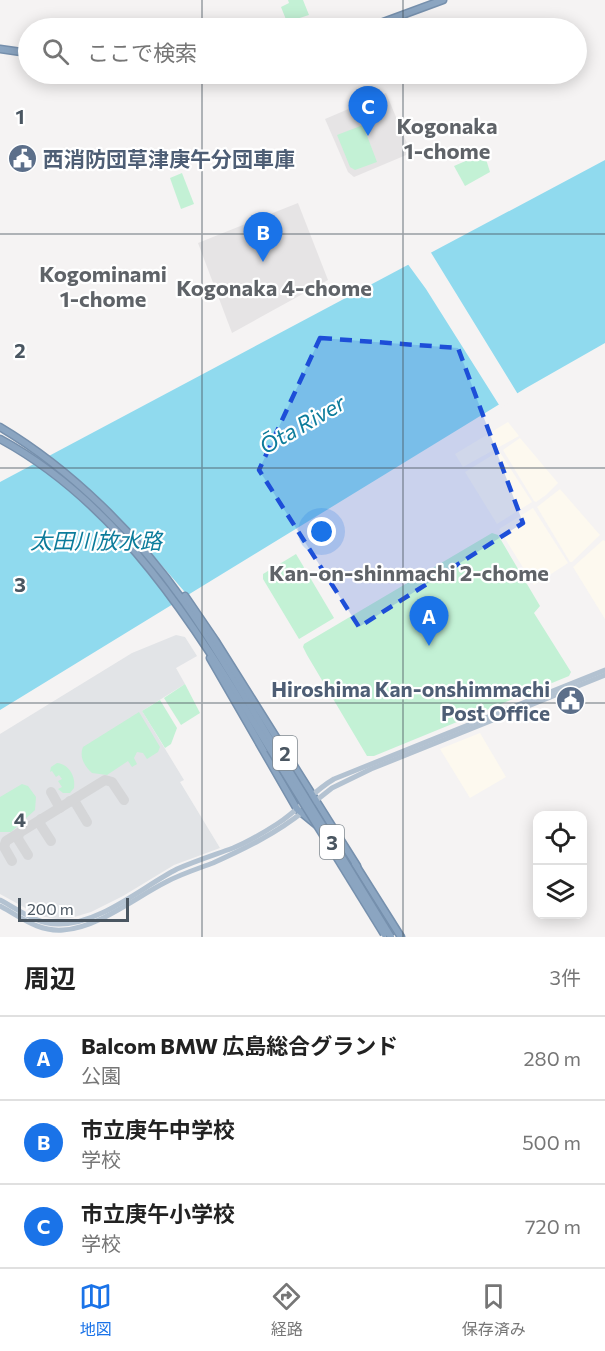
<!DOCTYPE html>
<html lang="ja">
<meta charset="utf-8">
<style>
body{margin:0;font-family:Commissioner,"Noto Sans JP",sans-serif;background:#f2f2f2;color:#222}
.controls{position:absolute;right:18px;bottom:18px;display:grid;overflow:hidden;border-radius:12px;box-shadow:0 3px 15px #0003}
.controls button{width:54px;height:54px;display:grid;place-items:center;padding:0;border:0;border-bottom:2px solid #e0e0e0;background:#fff;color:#222;font:30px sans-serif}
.scale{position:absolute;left:18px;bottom:15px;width:111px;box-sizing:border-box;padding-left:6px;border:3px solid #4a5661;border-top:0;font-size:16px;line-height:21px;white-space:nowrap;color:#4a5661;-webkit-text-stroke:4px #fff;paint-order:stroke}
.you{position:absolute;left:322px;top:532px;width:21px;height:21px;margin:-15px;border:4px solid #fff;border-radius:50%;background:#1a73e8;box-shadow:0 0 0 9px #1a73e833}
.badge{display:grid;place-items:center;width:39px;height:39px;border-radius:50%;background:#1a73e8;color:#fff;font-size:20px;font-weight:700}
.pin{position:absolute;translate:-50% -50px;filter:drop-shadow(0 2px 3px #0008)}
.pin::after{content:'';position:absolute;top:32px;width:21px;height:18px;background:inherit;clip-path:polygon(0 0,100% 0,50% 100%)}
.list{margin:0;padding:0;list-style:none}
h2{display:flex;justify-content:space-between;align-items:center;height:78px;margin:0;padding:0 24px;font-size:26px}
h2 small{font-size:20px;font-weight:400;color:#767676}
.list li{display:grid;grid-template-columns:39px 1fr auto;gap:18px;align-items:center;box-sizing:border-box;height:84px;padding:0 24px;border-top:2px solid #e0e0e0}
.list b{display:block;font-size:22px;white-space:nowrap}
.list p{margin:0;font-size:20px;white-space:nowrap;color:#767676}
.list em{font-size:20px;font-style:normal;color:#767676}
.icon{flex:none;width:33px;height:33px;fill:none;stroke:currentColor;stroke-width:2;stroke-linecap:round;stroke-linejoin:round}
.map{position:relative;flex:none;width:605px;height:937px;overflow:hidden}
.search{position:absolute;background:#fff;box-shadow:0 3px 15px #0003;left:18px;right:18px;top:18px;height:66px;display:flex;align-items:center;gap:15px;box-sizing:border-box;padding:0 21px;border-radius:33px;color:#767676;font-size:22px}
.sheet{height:330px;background:#fff}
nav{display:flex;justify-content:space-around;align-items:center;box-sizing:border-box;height:84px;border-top:2px solid #e0e0e0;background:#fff;font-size:16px;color:#767676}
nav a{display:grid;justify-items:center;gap:3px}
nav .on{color:#1a73e8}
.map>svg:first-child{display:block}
.commercial{fill:#fdf9ef}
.education{fill:#e6e4e5}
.airport{fill:#e2e4e7}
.green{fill:#c3f1d5}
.water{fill:#90daee}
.pier{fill:#f5f3f3}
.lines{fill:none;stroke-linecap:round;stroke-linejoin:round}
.taxiway{stroke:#d5d6d8;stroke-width:10}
.highway-casing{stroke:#7690ad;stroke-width:9}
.major{stroke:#b3c2d1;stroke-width:5}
.highway{stroke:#8ba5c1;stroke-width:6}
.highway-bridge-casing{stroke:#7690ad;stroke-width:9;stroke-linecap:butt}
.highway-bridge{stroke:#8ba5c1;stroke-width:6}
.marked{fill:#1d4ed8;fill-opacity:0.2;stroke:#1d4ed8;stroke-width:4.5;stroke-dasharray:12 8;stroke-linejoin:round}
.grid{fill:none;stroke:#4a5661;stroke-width:1.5;stroke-opacity:0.55}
.labels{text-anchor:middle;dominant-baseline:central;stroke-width:4.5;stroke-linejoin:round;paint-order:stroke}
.shield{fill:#fff;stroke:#808990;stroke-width:1.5}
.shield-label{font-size:20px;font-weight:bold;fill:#4a5661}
.service-label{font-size:21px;font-weight:bold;fill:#4e5e75;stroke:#fff;text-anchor:start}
.neighbourhood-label{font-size:22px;font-weight:bold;fill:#5f6368;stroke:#fff}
.water-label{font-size:22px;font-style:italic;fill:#0c7c9b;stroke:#fff}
.grid-label{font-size:20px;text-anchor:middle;font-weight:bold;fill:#4a5661;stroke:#fff;stroke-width:4.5;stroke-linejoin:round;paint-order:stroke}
</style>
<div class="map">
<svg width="605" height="937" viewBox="0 0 605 937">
<rect width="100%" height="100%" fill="#f5f3f3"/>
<g class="commercial">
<polygon points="508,422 519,436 463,467 455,454"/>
<polygon points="520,438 558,483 546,495 536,502 534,501 503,450"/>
<polygon points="499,451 532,502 497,524 465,472"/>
<polygon points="560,489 600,535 572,562 570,562 537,507"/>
<polygon points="533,508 568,563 534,585 499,529"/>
<polygon points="603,540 605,541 605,619 573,567"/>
<polygon points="480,733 506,777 470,798 440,749"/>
</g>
<g class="education">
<polygon points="386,93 411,153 354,177 348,172 325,119"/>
<polygon points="298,203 328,280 232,333 198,243"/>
</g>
<polygon class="airport" points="176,635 185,637 197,656 176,668 185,684 142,711 184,780 180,782 220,848 174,865 123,896 91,912 71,918 57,919 40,916 0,894 0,734 132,653"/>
<g class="green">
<polygon points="288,0 303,0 309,15 287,22 281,7 289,3"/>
<polygon points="363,125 377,162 355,170 350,167 337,135"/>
<polygon points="484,153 490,172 465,186 454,166"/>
<polygon points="182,173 194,204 181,209 170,178"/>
<polygon points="492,533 498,535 540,606 534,613 571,672 569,676 374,756 367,756 307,655 303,647 304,644"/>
<polygon points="296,554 334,618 299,639 263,579 263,574"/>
<polygon points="185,684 200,713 181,725 164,698"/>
<polygon points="160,700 177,728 171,744 165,748 142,711"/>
<path d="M139,712l21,35 -2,5 -11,7 -4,-6 -6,-1 -3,6 3,6 -5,3 -4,-6 -21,14 -15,-2c-8,-7 -13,-17 -9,-26z"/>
<path d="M57,763c12,1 19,14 17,25l-4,5h-7l-5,-4 4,-2 -4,-6 4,-2 -3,-4 -3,2 -4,-6 -2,1 1,-5z"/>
<polygon points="22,784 28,786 36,797 35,810 11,832 0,832 0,797"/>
</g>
<polygon class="water" points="605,160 605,343 526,388 0,710 0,482"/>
<g class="pier">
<polygon points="430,251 519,396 501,408 426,289 407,263"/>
<polygon points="47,454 103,503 144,545 190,598 174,607 148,570 125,542 84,503 34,461"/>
</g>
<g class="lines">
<g class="taxiway">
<polyline points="51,792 60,808"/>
<polyline points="70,801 75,802 87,822"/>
<polyline points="41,819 40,824 51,841"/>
<polyline points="19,833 18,839 28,855"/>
<polyline points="12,861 4,847 6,841 105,780 112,782 124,800"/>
</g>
<defs>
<g id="highway">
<polyline points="367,28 443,0"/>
<polyline points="0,49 28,53"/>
<polyline points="193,74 232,78 245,74"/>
<path d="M0,427c72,43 136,107 184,175 33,46 61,96 90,144"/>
<path d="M0,439c124,67 199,194 270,310"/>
<polyline points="185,596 215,640 357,866"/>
<polyline points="210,658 297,809 319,827"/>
<polyline points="355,864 401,937"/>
</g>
</defs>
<use href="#highway" class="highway-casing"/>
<g class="major">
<polyline points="313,803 332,788 371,769 605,675"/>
<path d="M0,900c19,10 36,24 58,24 41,1 84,-37 119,-55 18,-8 37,-14 56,-21 15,-6 30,-15 44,-24 21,-13 36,-33 57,-45l271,-109"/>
<path d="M0,906c21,11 38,26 63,24 35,-2 73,-33 103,-48 15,-8 31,-13 47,-19 31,-14 64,-30 91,-52"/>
</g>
<use href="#highway" class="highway"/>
<defs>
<g id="highway-bridge">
<polyline points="274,746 391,937"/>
<polyline points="270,749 384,934"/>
</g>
</defs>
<use href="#highway-bridge" class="highway-bridge-casing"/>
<use href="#highway-bridge" class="highway-bridge"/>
</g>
<path class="marked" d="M320,338l138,10 65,175 -164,104 -100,-157z"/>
<path class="grid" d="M202,0v28M403,0v28M202,74v863M403,74v863M0,234h605M0,468h605M0,703h605"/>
<defs>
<symbol id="civic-disc" viewBox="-11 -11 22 22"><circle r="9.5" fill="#5c6f8a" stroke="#fff"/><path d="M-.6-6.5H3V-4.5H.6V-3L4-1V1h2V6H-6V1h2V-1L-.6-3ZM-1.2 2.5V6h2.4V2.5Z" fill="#fff"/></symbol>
</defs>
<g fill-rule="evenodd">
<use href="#civic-disc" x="6" y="142" width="33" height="33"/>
<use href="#civic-disc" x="554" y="684" width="33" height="33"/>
</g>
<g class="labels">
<g class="shield">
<rect x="273" y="736" width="24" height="34" rx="4.5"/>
<rect x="320" y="825" width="24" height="34" rx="4.5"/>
</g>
<g class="shield-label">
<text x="285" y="753">2</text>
<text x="332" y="842">3</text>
</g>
<g class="service-label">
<text x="43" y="158">西消防団草津庚午分団車庫</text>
<text x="550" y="688" text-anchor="end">Hiroshima Kan-onshimmachi<tspan x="550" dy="24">Post Office</tspan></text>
</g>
<g class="neighbourhood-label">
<text x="447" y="125">Kogonaka<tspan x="447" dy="25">1-chome</tspan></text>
<text x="103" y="273">Kogominami<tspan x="103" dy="25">1-chome</tspan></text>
<text x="274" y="287">Kogonaka 4-chome</text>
<text x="409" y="572">Kan-on-shinmachi 2-chome</text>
</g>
<g class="water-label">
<text transform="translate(302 424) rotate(-30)">Ōta River</text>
<text x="96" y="540">太田川放水路</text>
</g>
</g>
<g class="grid-label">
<text x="20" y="124">1</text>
<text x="20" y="358">2</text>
<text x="20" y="592">3</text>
<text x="20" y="827">4</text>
</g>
</svg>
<div class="controls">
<button><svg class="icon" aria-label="locate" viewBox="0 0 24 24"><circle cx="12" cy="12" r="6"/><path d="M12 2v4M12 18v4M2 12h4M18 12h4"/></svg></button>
<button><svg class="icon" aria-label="layers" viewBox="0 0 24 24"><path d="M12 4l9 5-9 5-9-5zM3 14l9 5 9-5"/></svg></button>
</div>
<div class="scale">200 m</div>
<div class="you"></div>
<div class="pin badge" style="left:429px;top:646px">A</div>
<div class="pin badge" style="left:263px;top:262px">B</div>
<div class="pin badge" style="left:368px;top:136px">C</div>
<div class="search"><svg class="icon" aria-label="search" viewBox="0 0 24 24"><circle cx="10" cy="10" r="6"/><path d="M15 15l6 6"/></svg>ここで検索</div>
</div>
<section class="sheet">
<h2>周辺<small>3件</small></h2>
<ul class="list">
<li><span class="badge">A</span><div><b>Balcom BMW 広島総合グランド</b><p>公園</p></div><em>280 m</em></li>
<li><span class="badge">B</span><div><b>市立庚午中学校</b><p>学校</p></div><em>500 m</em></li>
<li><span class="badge">C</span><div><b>市立庚午小学校</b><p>学校</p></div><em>720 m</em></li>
</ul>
</section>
<nav>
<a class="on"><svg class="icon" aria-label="map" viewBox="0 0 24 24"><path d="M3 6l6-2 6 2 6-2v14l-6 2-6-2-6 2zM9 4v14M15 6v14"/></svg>地図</a>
<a><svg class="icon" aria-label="directions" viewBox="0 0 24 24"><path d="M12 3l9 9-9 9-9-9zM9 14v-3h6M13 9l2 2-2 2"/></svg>経路</a>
<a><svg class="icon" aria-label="saved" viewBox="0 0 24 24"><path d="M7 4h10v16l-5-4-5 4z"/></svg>保存済み</a>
</nav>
